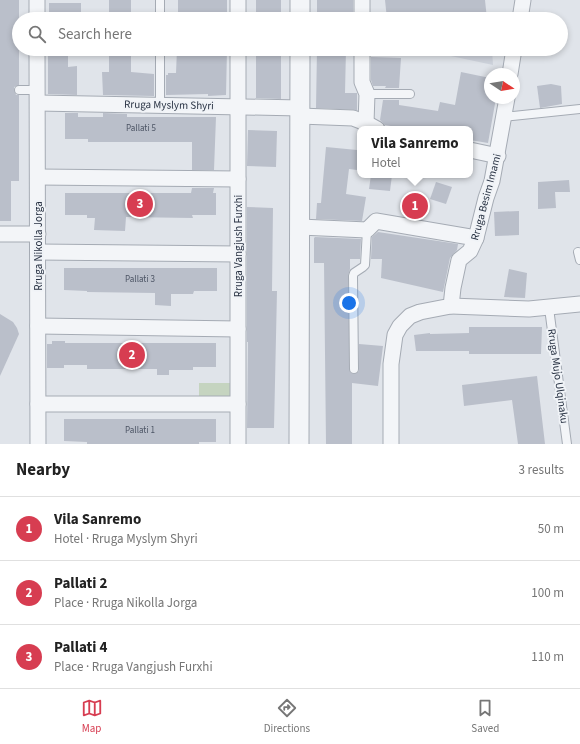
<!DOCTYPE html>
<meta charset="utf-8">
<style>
body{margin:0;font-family:"Source Sans 3",sans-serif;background:#f6f6f6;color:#222}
.compass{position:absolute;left:484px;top:68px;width:36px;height:36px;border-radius:50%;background:#fff;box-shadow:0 2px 6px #0003;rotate:102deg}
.you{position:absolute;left:349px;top:303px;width:14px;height:14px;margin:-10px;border:3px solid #fff;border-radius:50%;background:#1a73e8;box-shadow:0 0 0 6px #1a73e833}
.badge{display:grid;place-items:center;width:26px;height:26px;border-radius:50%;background:#d73d51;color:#fff;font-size:13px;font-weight:700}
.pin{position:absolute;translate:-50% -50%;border:2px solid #fff;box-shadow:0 1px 4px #0006}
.popup{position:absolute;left:357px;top:126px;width:116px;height:52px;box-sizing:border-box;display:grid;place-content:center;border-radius:8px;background:#fff;filter:drop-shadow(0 1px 3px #0005);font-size:13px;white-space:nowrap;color:#767676}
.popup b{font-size:15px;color:#222}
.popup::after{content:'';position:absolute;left:50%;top:100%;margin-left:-8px;border:8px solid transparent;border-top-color:#fff}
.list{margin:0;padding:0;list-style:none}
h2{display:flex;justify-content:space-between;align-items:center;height:52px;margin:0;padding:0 16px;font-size:17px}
h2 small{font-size:13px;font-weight:400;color:#767676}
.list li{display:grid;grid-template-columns:26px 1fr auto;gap:12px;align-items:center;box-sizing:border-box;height:64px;padding:0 16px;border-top:1px solid #e0e0e0}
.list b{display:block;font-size:15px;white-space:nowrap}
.list p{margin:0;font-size:13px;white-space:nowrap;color:#767676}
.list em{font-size:13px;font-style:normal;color:#767676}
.icon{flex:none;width:22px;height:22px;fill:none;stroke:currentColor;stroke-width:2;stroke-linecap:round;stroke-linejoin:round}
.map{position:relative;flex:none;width:580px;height:444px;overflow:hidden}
.search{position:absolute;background:#fff;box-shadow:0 2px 6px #0003;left:12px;right:12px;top:12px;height:44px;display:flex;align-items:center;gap:10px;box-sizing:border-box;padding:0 14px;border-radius:22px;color:#767676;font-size:15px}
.sheet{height:244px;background:#fff}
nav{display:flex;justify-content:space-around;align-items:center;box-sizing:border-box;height:56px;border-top:1px solid #e0e0e0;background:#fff;font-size:11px;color:#767676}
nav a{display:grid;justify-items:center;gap:2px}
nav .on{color:#d73d51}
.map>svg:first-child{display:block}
.built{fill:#ced3dc}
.green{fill:#c5d4c0}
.building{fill:#babfca}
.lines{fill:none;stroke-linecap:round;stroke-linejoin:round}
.service-casing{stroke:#a5abb4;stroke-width:10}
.minor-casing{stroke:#a5abb4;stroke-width:17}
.tertiary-casing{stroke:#a5abb4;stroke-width:21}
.service{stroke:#f3f5f8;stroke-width:8}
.minor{stroke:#f3f5f8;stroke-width:15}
.tertiary{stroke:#f3f5f8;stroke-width:19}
.labels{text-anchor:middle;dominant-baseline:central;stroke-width:4;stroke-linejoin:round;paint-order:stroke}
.number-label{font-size:9px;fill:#4c5464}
.street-label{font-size:11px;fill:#273142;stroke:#f0f3f7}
</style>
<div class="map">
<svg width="580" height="444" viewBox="0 0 580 444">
<rect width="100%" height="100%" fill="#e0e4ea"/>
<polygon class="built" points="418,49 492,49 493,65"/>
<rect class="green" x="199" y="383" width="33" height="16"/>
<g class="building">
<polygon points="0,0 19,0 19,85 14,87 14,90 16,95 19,95 19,181 11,181 11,221 0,221"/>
<rect x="109" y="0" width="22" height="19"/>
<rect x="178" y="0" width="49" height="19"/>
<rect x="256" y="0" width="25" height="19"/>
<rect x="317" y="0" width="36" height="19"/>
<polygon points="385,0 485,0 487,19 387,19"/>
<rect x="49" y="3" width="32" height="16"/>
<polygon points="109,49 131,49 131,72 154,74 154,96 103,95 102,72 109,72"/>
<polygon points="177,49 227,49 226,95 208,96 208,94 166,95 166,75 168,75 168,73 176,73"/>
<polygon points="256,49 281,49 281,99 256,98"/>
<polygon points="317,49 346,49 345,93 357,93 357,110 316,108"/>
<polygon points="48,55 68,55 68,67 77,66 77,95 48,94"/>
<polygon points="371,57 401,58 399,88 385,88 386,86 373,86 371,80"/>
<polygon points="461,72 490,78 490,98 496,98 488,143 470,140 470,129 408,129 385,125 380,120 383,100 399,100 399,105 438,111 440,102 455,105"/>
<polygon points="551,84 561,86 562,104 540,108 537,86"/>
<polygon points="65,113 78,113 78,117 103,117 103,113 127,114 127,117 216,117 214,170 192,170 192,142 88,142 88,139 65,139"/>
<polygon points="248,130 277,131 276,167 247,166"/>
<polygon points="326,147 357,150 357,170 349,169 346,194 366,197 362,221 316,219 317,203 321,203"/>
<polygon points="371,175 392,175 390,191 369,189"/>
<polygon points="569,180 570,192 555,192 556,208 538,209 538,182"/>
<polygon points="436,182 452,187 446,204 430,199"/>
<polygon points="192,188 214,188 213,193 216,193 216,215 192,215 193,218 126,217 125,231 94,230 95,218 87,218 87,215 65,215 65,193 191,193"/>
<polygon points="247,207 273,208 272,291 277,291 274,428 247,428 248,342 247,342"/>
<polygon points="519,211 519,235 495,236 494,212"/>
<polygon points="378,232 458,244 457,250 450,258 443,292 381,278 382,259 371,259 372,237"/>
<polygon points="315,237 361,239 360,259 350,259 350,269 348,276 350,372 354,374 359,371 359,344 383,346 378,386 352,383 352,444 326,444 324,263 314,263 314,238"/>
<polygon points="64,268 217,268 217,291 194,291 193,294 171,294 171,306 155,305 155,293 87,292 87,291 64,290"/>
<polygon points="509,269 527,273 525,298 504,297"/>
<polygon points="0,314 13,322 17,328 19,334 0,376"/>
<polygon points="469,327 542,327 541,354 469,354 469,351 416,351 414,335 430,333 430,334 469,333"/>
<polygon points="52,341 65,341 65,343 216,343 216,367 193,367 193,370 169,370 169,375 157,375 157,369 87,369 87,365 64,365 64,368 47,368 47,344 52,344"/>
<polygon points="537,376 545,444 518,444 512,400 464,406 462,385"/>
<polygon points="64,419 216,419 216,442 199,442 199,444 87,444 87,442 64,441"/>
</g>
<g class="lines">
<defs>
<g id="service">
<polyline points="160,19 160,0"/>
<polyline points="160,49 160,105"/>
<polyline points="19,90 37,90"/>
<polyline points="367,94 410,94"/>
<polyline points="504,117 580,109"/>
<polyline points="578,252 580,260"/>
<polyline points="549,308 567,444"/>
<polyline points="354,369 353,276 354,273 363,267 365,265 367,230"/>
</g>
<g id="minor">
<polyline points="37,0 37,19"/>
<polyline points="238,19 238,0"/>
<polyline points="362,19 362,0"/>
<polyline points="520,19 523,0"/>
<polyline points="37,49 38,444"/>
<polyline points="362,49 362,82 367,94 366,123"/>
<polyline points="510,74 514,49"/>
<polyline points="38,103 300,108"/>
<polyline points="300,116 353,118 366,123 377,129"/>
<polyline points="470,150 498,156"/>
<polyline points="38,177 238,179"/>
<polyline points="300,227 367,230 376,221 476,238"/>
<polyline points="0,234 38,234"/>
<polyline points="38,252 238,254"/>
<polyline points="451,306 529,309 580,304"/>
<polyline points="38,326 238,329"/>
<polyline points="38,404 238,404"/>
<polyline points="238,444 238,49"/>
<polyline points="391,444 391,364 395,335 400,326 410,316 420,312 451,306 453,288 459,260 470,251 476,238 486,198 492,181 507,98"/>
</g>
<g id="tertiary">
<polyline points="300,19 300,0"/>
<polyline points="299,444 300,49"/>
</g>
</defs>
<use href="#service" class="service-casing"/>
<use href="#minor" class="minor-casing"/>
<use href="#tertiary" class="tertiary-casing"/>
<use href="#service" class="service"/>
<use href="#minor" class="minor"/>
<use href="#tertiary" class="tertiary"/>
</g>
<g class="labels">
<g class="number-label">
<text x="141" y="128">Pallati 5</text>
<text x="140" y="279">Pallati 3</text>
<text x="140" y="430">Pallati 1</text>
</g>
<g class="street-label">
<text transform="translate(169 105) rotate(1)">Rruga Myslym Shyri</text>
<text transform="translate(486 197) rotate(-75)">Rruga Besim Imami</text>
<text transform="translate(38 246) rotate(-90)">Rruga Nikolla Jorga</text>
<text transform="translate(238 246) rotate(-90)">Rruga Vangjush Furxhi</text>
<text transform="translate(558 376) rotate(82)">Rruga Mujo Ulqinaku</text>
</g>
</g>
</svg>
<svg class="compass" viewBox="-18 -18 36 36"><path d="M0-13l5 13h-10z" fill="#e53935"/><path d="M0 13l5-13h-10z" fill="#767676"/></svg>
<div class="you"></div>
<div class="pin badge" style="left:415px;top:206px">1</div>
<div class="popup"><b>Vila Sanremo</b>Hotel</div>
<div class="pin badge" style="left:132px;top:355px">2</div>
<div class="pin badge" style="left:140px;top:204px">3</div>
<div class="search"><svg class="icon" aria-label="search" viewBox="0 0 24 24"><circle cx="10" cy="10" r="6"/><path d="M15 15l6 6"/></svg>Search here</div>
</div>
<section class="sheet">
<h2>Nearby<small>3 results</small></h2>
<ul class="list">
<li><span class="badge">1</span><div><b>Vila Sanremo</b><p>Hotel · Rruga Myslym Shyri</p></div><em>50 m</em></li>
<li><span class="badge">2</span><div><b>Pallati 2</b><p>Place · Rruga Nikolla Jorga</p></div><em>100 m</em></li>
<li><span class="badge">3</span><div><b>Pallati 4</b><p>Place · Rruga Vangjush Furxhi</p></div><em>110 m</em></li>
</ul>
</section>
<nav>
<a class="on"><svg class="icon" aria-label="map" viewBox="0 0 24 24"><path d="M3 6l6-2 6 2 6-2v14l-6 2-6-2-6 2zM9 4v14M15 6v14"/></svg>Map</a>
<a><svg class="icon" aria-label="directions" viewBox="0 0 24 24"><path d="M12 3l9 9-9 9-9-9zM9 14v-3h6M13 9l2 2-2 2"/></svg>Directions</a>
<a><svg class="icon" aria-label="saved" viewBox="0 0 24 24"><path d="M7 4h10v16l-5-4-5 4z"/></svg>Saved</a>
</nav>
